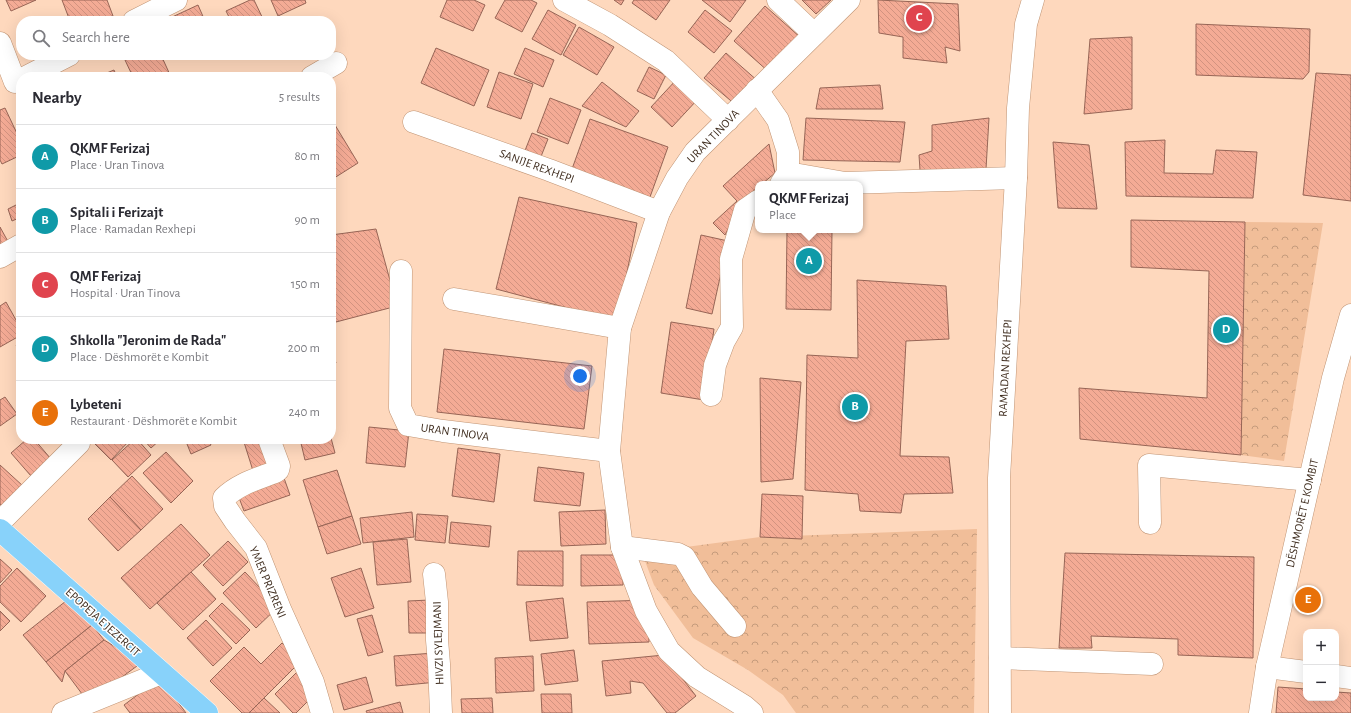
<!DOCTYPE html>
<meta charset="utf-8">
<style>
body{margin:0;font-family:"Alegreya Sans",sans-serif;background:#f7f7f7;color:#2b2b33}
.controls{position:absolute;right:12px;bottom:12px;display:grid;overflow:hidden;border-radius:8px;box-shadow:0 4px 16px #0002}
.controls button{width:36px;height:36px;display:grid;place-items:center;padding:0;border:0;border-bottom:1px solid #e1e1e2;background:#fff;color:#2b2b33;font:20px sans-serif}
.you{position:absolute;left:580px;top:376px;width:14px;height:14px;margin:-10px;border:3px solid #fff;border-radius:50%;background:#1a73e8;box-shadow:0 0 0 6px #1a73e833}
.badge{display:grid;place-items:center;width:26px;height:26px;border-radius:50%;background:#1c75a4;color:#fff;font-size:13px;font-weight:700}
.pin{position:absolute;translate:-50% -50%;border:2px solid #fff;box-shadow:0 1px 4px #0006}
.popup{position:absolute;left:755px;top:181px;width:108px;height:52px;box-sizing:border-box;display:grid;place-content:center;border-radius:8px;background:#fff;filter:drop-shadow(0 1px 3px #0005);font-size:13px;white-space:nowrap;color:#7c7c81}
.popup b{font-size:15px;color:#2b2b33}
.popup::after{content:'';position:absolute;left:50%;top:100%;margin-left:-8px;border:8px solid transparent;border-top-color:#fff}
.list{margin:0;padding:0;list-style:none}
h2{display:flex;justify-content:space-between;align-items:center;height:52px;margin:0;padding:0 16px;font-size:17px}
h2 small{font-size:13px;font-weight:400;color:#7c7c81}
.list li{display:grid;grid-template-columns:26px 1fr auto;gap:12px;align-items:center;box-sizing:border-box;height:64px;padding:0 16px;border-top:1px solid #e1e1e2}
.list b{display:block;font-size:15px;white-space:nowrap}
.list p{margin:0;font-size:13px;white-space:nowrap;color:#7c7c81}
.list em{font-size:13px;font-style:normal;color:#7c7c81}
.icon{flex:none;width:22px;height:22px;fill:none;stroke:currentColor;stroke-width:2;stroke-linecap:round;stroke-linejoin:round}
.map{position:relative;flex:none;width:1351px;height:713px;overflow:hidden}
.search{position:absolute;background:#fff;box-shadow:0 4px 16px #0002;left:16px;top:16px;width:320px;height:44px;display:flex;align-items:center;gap:10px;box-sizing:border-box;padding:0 14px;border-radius:16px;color:#7c7c81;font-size:15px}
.panel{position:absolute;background:#fff;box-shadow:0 4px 16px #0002;left:16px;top:72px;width:320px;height:372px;border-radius:16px}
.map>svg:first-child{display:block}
.forest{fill:url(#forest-crowns)}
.building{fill:url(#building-back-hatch);stroke:#976556}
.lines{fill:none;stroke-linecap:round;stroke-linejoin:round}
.minor-casing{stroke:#c09474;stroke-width:23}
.major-casing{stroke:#fff;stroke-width:23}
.minor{stroke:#fff;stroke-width:22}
.major{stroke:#88d2fa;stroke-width:22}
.labels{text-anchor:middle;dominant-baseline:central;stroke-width:3;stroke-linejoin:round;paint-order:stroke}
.street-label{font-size:12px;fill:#412f21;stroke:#fff}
</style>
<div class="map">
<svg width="1351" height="713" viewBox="0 0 1351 713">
<defs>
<pattern id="forest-crowns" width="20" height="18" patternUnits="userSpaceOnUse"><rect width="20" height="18" fill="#f1be99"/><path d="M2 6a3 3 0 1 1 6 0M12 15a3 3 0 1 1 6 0" fill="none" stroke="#c59b7c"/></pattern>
<pattern id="building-back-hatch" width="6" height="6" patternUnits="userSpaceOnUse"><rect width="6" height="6" fill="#f4ab95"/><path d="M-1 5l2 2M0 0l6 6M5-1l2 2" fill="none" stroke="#d29380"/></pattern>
</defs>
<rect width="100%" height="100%" fill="#fed8bd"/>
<g class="forest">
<polygon points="1245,222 1323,223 1284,461 1241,455"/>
<polygon points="977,529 974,713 796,713 783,695 748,670 693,638 654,585 642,553 760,537"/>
</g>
<g class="building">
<polygon points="6,0 36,0 11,11"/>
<polygon points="62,0 107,0 113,16 101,21 70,21"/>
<polygon points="250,0 254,0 264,21 231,21 226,11"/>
<polygon points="271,0 305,0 306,3 278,16"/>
<polygon points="447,0 474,0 485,5 473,31 440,17"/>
<polygon points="505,0 531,0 537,3 522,32 495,18"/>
<polygon points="614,0 624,0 621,5"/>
<polygon points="634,0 670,0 656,20 632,3"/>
<polygon points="702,0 746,0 730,22"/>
<polygon points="802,0 831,0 816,14"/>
<polygon points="878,0 958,4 960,51 945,47 947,63 903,58 903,37 879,33"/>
<polygon points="198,5 205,21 172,21 170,18"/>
<polygon points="765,6 800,37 769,72 734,41"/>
<polygon points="548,10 576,25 561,55 532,39"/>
<polygon points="705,10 732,31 714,53 688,32"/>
<polygon points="1196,24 1310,29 1309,72 1303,79 1196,75"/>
<polygon points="579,27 614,47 597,75 563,55"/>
<polygon points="1132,37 1132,109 1084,114 1090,39"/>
<polygon points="436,48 489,70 474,106 421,83"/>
<polygon points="525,48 554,60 543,87 514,74"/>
<polygon points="726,53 759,82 737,106 704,78"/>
<polygon points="137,55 161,55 171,77 133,77 125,60"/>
<polygon points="649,67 666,75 654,99 637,91"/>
<polygon points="114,70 117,77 97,77"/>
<polygon points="499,72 533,84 521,119 487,107"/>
<polygon points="1316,73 1351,75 1351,201 1303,195"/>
<polygon points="677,79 698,99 672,127 651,107"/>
<polygon points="602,82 639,111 626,127 582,106"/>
<polygon points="880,85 883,109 816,109 820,88"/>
<polygon points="550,98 581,110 568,144 537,132"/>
<polygon points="5,108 21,142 21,155 2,164 0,160 0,110"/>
<polygon points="806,118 905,122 900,162 803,160"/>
<polygon points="989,118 986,169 920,170 919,155 932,151 932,125"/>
<polygon points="590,119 668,147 650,197 572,169"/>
<polygon points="335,125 358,163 331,180 331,128"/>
<polygon points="532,133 548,139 540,159 524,153"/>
<polygon points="1165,140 1164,173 1213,174 1216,150 1257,152 1253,198 1126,196 1125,142"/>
<polygon points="1053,142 1089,145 1097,209 1058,208"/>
<polygon points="769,144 775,173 762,184 758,184 758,187 742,201 725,235 713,223 737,201 723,186"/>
<polygon points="519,197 637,223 617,321 496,289"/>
<polygon points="18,204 21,210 21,217 12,221 8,209"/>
<polygon points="1131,220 1245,222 1241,455 1080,439 1079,388 1207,398 1209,271 1131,267"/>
<polygon points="0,227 11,247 0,253"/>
<polygon points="376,229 397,306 336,322 331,307 331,235"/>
<polygon points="787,230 832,230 831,310 786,309"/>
<polygon points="701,235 728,241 712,314 686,308"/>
<polygon points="857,280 946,286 949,339 906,341 900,456 949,457 953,493 904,494 901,513 860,511 858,494 805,490 807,355 858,358"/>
<polygon points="6,302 21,329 21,335 0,347 0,306"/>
<polygon points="671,322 714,329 704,400 661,393"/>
<polygon points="21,341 21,352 16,345"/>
<polygon points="331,347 336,363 331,364"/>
<polygon points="444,349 592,366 584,429 437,412"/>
<polygon points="760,378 801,382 793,479 761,482"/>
<polygon points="5,397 17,414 0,426 0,400"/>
<polygon points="369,427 409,431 405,467 366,463"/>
<polygon points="331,438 335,453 305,460 300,439"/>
<polygon points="27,439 34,439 51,459 31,476 11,453"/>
<polygon points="90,439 131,439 111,460"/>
<polygon points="135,439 137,439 151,455 128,477 112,460"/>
<polygon points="143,439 161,439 151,448"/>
<polygon points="185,439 208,439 211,445 191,454"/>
<polygon points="217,439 229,439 218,443"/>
<polygon points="243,439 264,439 273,468 254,474"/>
<polygon points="458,448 500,454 494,502 452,496"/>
<polygon points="166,452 193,481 171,503 143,473"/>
<polygon points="0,465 23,486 4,507 0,504"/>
<polygon points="538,467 584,473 580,506 534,501"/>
<polygon points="337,470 352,516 318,527 303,480"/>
<polygon points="132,476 163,509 141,530 110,497"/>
<polygon points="284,478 290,495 244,511 238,495"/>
<polygon points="762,494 803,496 802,539 760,537"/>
<polygon points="110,497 141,530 118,551 88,519"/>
<polygon points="605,510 606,544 561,546 559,512"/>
<polygon points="412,512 414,537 363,543 360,518"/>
<polygon points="417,514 448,516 445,543 415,540"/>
<polygon points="352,516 361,544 327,554 318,527"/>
<polygon points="451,522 491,526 489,547 449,543"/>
<polygon points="181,524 210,555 150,609 121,578"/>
<polygon points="407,539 411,582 377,585 373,542"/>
<polygon points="228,541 248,562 223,586 203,565"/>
<polygon points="518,551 563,551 563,586 517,585"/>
<polygon points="1065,553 1254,557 1253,658 1178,655 1178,639 1091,636 1092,648 1059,648"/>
<polygon points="581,555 623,555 623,585 581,586"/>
<polygon points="0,559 12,570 0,583"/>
<polygon points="17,568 46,596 21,622 0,602 0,586"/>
<polygon points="361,568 374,608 345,617 331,578"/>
<polygon points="191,572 216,599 183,630 157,603"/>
<polygon points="245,572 278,607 256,628 223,593"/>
<polygon points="71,597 92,625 46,662 23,635"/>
<polygon points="563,598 568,638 530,641 526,602"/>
<polygon points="430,600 432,633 409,633 408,601"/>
<polygon points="648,600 649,642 589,644 587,602"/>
<polygon points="222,603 250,630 236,644 209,616"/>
<polygon points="0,611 10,621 0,631"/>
<polygon points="372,615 383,652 368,656 357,619"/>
<polygon points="206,620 232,648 213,666 187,638"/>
<polygon points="92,625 104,640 65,671 62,682 46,662"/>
<polygon points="104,640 129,655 137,666 88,702 65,671"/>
<polygon points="282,643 301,661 249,713 242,713 210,681 244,647 261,664"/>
<polygon points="574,650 578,681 545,685 541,654"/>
<polygon points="434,653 437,682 396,686 394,656"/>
<polygon points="664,655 696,696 675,713 667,713 643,683 630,681 631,693 606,696 602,661"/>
<polygon points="533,656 534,691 496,693 495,658"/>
<polygon points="297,672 317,692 296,713 293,713 275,694"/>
<polygon points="366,677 373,702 344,710 337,685"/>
<polygon points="160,678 186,713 130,713 124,705"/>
<polygon points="1278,687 1306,689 1306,698 1336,698 1336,692 1351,693 1351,713 1276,713"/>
<polygon points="541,694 571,694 572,713 542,713"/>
<polygon points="264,698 280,713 249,713"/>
<polygon points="492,698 493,713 462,713 461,699"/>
<polygon points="400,702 403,713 367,713 366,711"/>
</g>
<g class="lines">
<defs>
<g id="minor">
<polyline points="564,0 610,25 666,61 728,120"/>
<polyline points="778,0 814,34"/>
<polyline points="134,21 176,0"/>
<polyline points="0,43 15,82"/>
<polyline points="26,77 69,55"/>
<polyline points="312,77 336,63"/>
<polyline points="757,90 778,120 788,152 788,173 781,184"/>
<polyline points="414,122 549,170 659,212"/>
<polyline points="788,173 845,183 1016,178"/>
<polyline points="0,257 21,245"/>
<polyline points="401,271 400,408 408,425 443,431 609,451"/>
<polyline points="454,299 620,328"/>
<polyline points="711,395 715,365 724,341 732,327 731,259 745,210 758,201"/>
<path d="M269,439l10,27 -1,4 -3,2c-18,7 -37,12 -51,26l1,8 10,15 21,27 24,61 33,73 9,31"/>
<polyline points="0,522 79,443"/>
<polyline points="1150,523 1149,465 1310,480"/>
<polyline points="622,547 678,554 684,557 702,587 735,626"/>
<polyline points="434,574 437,602 437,640 439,664 441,713"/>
<polyline points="1000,658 1152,664"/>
<polyline points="1267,667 1306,672"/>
<polyline points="1336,676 1351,678"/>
<polyline points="63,713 161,673"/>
<polyline points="752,713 744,706 697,677 669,651 646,611 622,547 609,451 620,328 659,212 677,178 695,152 849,0"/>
<polyline points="1000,713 999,478 1016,178 1018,108 1026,24 1033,0"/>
<polyline points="1260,713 1267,667 1333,378 1351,315"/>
</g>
<polyline id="major" points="0,530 207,713"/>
</defs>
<use href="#minor" class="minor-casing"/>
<use href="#major" class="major-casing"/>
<use href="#minor" class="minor"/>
<use href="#major" class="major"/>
</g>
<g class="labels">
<g class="street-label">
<text transform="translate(713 136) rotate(-46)">URAN TINOVA</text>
<text transform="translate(537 166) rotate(20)">SANIJE REXHEPI</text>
<text transform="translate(1005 368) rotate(-87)">RAMADAN REXHEPI</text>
<text transform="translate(455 432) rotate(8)">URAN TINOVA</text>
<text transform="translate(1302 513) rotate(-77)">DËSHMORËT E KOMBIT</text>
<text transform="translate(268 582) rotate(67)">YMER PRIZRENI</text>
<text transform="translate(103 622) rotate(42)">EPOPEJA E JEZERCIT</text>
<text transform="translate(438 643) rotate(-92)">HIVZI SYLEJMANI</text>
</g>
</g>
</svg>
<div class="controls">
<button>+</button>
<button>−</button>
</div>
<div class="you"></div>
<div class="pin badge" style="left:809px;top:261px;background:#0f9aa8">A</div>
<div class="popup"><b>QKMF Ferizaj</b>Place</div>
<div class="pin badge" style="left:855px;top:407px;background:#0f9aa8">B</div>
<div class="pin badge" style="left:919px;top:18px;background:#e0444e">C</div>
<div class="pin badge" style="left:1226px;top:330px;background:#0f9aa8">D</div>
<div class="pin badge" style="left:1308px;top:600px;background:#e8710a">E</div>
<div class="search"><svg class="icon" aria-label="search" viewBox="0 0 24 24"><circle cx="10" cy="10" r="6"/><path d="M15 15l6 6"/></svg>Search here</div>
<section class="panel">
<h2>Nearby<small>5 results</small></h2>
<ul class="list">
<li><span class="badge" style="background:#0f9aa8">A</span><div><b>QKMF Ferizaj</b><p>Place · Uran Tinova</p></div><em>80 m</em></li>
<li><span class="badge" style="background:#0f9aa8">B</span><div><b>Spitali i Ferizajt</b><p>Place · Ramadan Rexhepi</p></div><em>90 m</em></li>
<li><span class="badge" style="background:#e0444e">C</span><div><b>QMF Ferizaj</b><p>Hospital · Uran Tinova</p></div><em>150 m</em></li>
<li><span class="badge" style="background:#0f9aa8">D</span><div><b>Shkolla &quot;Jeronim de Rada&quot;</b><p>Place · Dëshmorët e Kombit</p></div><em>200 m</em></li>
<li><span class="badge" style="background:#e8710a">E</span><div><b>Lybeteni</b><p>Restaurant · Dëshmorët e Kombit</p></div><em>240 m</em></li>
</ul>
</section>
</div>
